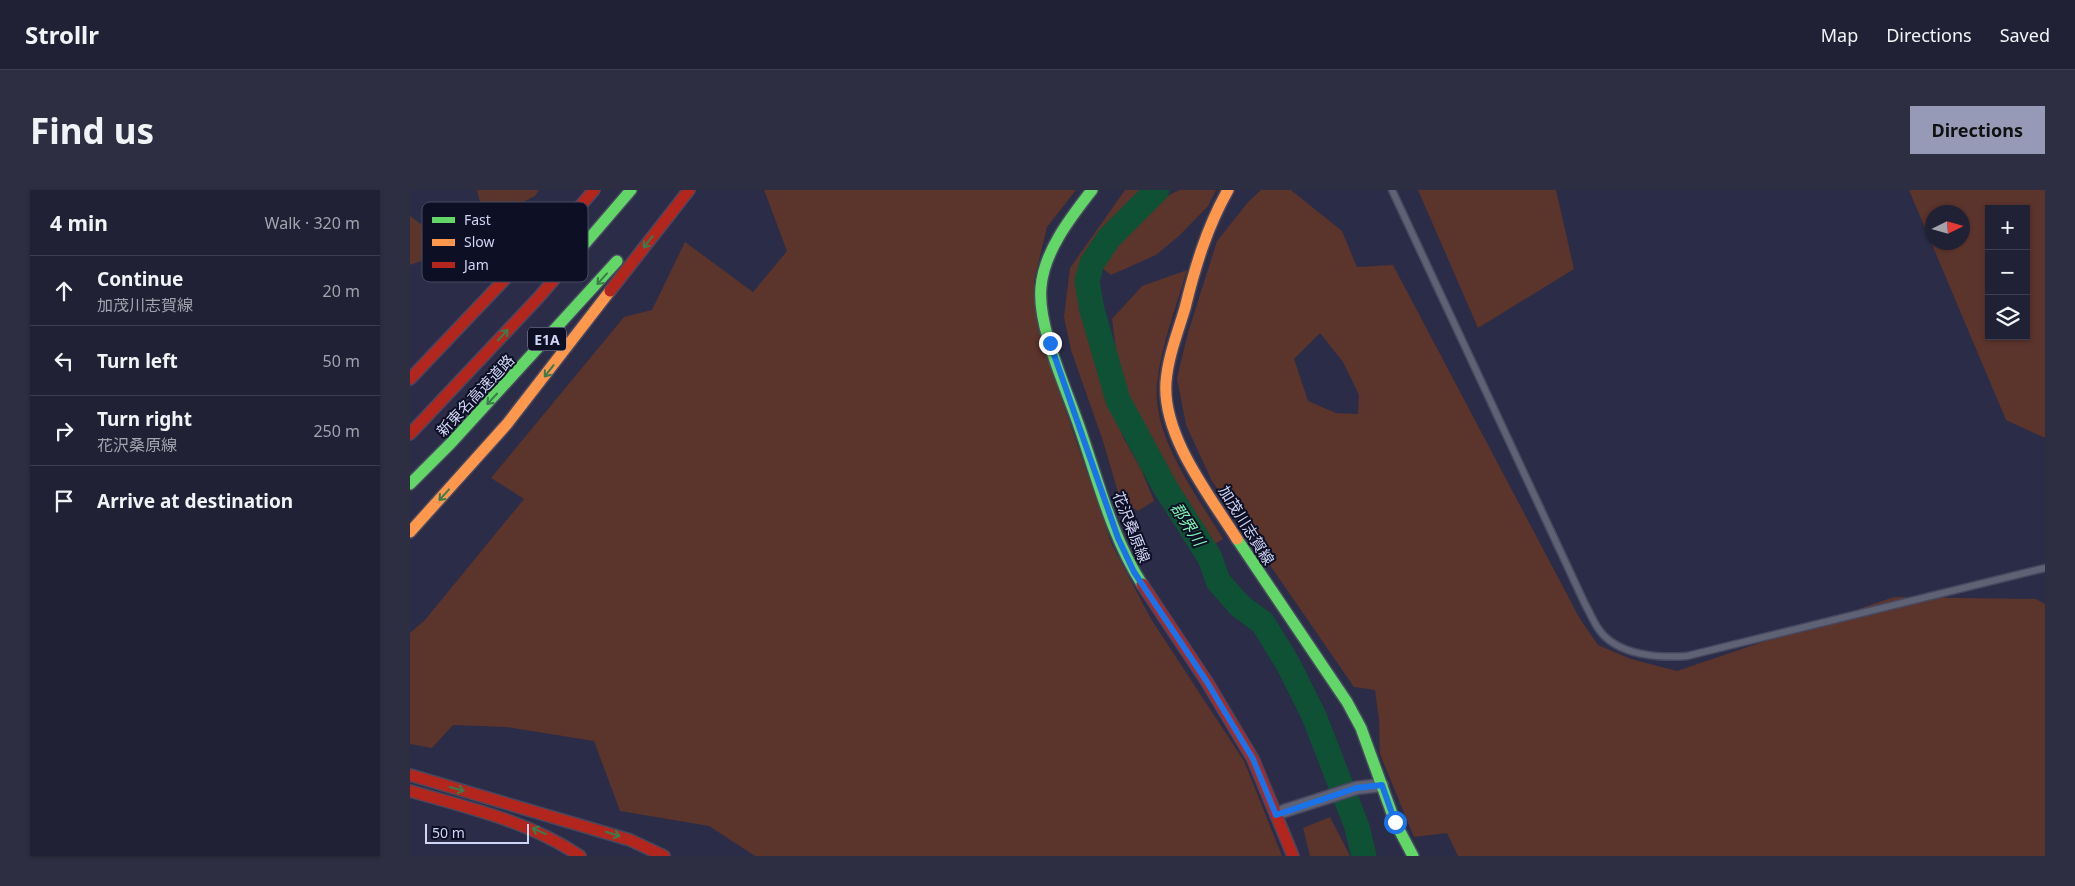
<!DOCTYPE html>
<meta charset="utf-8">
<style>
body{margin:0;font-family:"Noto Sans","Noto Sans JP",sans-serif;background:#2d2e41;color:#f1f3f6}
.controls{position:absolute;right:15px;top:15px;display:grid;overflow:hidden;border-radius:0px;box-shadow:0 1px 4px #0004}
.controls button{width:45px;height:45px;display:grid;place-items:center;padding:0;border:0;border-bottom:1px solid #3d3e50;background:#202135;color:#f1f3f6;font:25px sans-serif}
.compass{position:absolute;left:1515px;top:15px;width:45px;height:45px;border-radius:50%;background:#202135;box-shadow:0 1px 4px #0004;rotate:85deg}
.scale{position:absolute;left:15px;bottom:12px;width:104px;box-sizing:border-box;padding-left:5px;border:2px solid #cfd5f4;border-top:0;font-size:14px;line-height:18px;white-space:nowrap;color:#cfd5f4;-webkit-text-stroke:4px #0d0f25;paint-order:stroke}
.stop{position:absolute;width:15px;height:15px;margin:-11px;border:4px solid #1a73e8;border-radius:50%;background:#fff}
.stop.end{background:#1a73e8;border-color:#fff;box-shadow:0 1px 5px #0008}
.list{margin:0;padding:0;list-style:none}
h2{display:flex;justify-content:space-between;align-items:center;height:65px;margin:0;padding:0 20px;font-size:21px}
h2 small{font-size:16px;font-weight:400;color:#a2a3ad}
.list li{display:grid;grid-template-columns:32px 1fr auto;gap:15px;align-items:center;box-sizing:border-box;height:70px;padding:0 20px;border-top:1px solid #3d3e50}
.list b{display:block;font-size:19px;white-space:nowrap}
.list p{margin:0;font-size:16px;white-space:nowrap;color:#a2a3ad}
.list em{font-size:16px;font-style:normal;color:#a2a3ad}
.icon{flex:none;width:28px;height:28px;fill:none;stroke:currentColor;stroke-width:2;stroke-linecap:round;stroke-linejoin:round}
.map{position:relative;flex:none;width:1635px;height:666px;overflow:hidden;border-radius:0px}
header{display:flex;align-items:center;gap:30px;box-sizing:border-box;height:70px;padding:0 25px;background:#202135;border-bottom:1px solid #3d3e50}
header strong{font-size:24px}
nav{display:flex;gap:28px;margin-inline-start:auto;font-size:18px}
.intro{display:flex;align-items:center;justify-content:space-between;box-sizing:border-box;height:120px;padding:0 30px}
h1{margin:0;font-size:35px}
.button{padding:12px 22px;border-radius:0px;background:#969ab7;color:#111;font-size:18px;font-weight:700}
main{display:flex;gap:30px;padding:0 30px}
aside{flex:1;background:#202135;border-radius:0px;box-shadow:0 1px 4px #0004}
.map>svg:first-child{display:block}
.green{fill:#5b342c;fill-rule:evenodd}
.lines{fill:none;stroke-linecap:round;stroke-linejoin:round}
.river{stroke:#0f5135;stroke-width:25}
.lane-casing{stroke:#47485f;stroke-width:9}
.street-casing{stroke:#47485f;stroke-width:15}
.fast-casing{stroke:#47485f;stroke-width:14}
.slow-casing{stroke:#47485f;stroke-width:14}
.jam-casing{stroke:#47485f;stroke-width:14}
.lane{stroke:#5f6175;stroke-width:6}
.street{stroke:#5f6175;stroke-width:12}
.fast{stroke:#63d668;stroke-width:11}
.slow{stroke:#ff974d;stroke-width:11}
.jam{stroke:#b3261e;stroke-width:11}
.oneway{stroke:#3c7c4a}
.route{stroke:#1a73e8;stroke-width:6}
.labels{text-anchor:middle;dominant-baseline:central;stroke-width:4;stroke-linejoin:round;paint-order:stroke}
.shield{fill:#0d0f25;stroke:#959ab6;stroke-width:1}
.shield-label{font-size:14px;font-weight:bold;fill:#cfd5f4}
.street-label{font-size:15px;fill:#cfd5f4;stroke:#0d0f25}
.water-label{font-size:16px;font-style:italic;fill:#7ff3b1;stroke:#0d0f25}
.key{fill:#0d0f25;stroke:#474a63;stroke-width:1}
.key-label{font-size:14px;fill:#cfd5f4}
</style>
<header>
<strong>Strollr</strong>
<nav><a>Map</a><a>Directions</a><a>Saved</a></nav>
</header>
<div class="intro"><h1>Find us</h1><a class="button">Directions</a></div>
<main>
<aside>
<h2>4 min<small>Walk · 320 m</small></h2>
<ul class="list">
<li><svg class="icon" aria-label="ahead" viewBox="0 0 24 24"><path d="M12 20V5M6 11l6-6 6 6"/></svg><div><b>Continue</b><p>加茂川志賀線</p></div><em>20 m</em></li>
<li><svg class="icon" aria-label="left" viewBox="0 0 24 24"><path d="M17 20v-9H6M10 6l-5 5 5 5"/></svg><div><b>Turn left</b></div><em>50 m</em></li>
<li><svg class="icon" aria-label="right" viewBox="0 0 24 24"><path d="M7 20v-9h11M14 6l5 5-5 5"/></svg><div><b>Turn right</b><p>花沢桑原線</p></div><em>250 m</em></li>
<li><svg class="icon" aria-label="arrive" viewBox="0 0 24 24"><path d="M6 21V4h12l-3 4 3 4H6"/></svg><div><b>Arrive at destination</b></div></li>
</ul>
</aside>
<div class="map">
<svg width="1635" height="666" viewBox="0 0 1635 666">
<rect width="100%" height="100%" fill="#2b2c47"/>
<g class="green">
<polygon points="67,0 129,0 125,6 75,31"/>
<polygon points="354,0 666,0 637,37 624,91 635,161 702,355 741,429 834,571 872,666 345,666 299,636 210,621 184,551 97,537 43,535 22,558 0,554 0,443 15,430 114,309 81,288 214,127 242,120 275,52 343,102 377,61"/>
<polygon points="715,0 733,0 709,22 682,63 672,82 672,105 713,247 731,279 744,311 728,321 710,309 693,251 661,160 654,127 660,78"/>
<polygon points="769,0 806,0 798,16 770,45 746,65 701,85 692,78 733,19"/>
<path d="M851,0h30l51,41 15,36 36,-2 187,354 18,26 33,14 46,12 217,-74 142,2 9,5v252h-587l-11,-23 -33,4 -34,-83 -1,-34 -4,-30 -21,-3 -142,-206 -26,-56 -9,-47 11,-45 29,-92 32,-40zM910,143l23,29 16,33 -1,19 -22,-1 -28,-12 -14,-42z"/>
<polygon points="1008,0 1146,0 1164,79 1068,138"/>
<path d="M1499,0h136v248l-39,-18zM1579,19h37v127h-37zM1522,22h30v30h-30z"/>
<polygon points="0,26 44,59 0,75"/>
<path d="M777,80c-11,37 -26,76 -30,114 -5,54 40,111 66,155l-8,5 -21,-24 -21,-34 -52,-97 -9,-70 30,-33z"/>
<polygon points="920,627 938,662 940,666 900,666 893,638"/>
</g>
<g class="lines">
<polyline class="river" points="747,0 699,48 682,73 677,91 682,120 708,210 755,297 800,368 808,391 830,416 853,433 878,474 904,526 947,637 954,666"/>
<defs>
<path id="lane" d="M982,0l193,414c5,9 9,19 15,27 19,25 60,27 87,25l358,-88"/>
<polyline id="street" points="874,621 946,598 972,595"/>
<g id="fast">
<path d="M682,0c-21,27 -48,61 -51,97 -4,39 25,101 38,139 18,51 33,112 63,158"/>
<polyline points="166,64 221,0"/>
<polyline points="0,294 41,253 207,71"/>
<polyline points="827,349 937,512 951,538 985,632 1003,666"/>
</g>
<g id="slow">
<path d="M818,0c-21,37 -33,77 -43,118 -7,24 -17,48 -19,74 -4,54 44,114 71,157"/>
<polyline points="0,342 97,234 200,101"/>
</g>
<g id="jam">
<polyline points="200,101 279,0"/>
<polyline points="0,189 115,68 155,34 184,0"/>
<polyline points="0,244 129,107 166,64"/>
<polyline points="732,394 797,492 843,569 883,666"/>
<polyline points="0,585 220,650 254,666"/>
<path d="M0,601c59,17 118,30 170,65"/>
</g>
</defs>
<use href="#lane" class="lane-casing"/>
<use href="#street" class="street-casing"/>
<use href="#fast" class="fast-casing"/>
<use href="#slow" class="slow-casing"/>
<use href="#jam" class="jam-casing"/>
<use href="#lane" class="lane"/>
<use href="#street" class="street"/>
<use href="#fast" class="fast"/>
<use href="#slow" class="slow"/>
<use href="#jam" class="jam"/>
</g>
<defs><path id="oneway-shaft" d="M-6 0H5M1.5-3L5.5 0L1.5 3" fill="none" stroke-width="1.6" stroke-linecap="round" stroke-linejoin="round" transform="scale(1.25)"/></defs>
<g class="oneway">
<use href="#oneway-shaft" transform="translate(238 52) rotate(128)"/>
<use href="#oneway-shaft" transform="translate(192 89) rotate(132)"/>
<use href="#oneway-shaft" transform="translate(93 145) rotate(-47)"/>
<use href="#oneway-shaft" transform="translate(139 181) rotate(128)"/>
<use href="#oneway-shaft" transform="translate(82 209) rotate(133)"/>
<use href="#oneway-shaft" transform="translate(34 305) rotate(132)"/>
<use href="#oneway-shaft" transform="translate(47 599) rotate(16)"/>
<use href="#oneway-shaft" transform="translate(129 641) rotate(-156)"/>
<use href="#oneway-shaft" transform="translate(203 644) rotate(17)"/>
</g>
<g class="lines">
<polyline class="route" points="640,153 708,348 724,382 797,492 843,569 866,625 946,598 972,595 985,632"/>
</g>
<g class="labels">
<rect class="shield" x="118" y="137.5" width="38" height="23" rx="4"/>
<g class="shield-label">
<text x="137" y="149">E1A</text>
</g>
<g class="street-label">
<text transform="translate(65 205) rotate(-47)">新東名高速道路</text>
<text transform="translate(837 335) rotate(58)">加茂川志賀線</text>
<text transform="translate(722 337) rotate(68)">花沢桑原線</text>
</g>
<g class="water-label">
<text transform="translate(778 334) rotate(57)">郡界川</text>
</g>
</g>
<rect x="12" y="12" width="166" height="80" rx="8" class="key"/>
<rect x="22" y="27" width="23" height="6" fill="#63d668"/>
<rect x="22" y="49" width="23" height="7" fill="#ff974d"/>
<rect x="22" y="72" width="23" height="6" fill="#b3261e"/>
<g class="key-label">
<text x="54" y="35">Fast</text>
<text x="54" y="57">Slow</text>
<text x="54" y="80">Jam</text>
</g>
</svg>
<div class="controls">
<button>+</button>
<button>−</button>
<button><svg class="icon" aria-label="layers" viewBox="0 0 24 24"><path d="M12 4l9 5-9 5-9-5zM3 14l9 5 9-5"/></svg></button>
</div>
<svg class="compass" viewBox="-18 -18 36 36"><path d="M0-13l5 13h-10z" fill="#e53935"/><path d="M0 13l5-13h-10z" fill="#a2a3ad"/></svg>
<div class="scale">50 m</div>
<div class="stop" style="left:985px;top:632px"></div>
<div class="stop end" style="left:640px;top:153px"></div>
</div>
</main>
